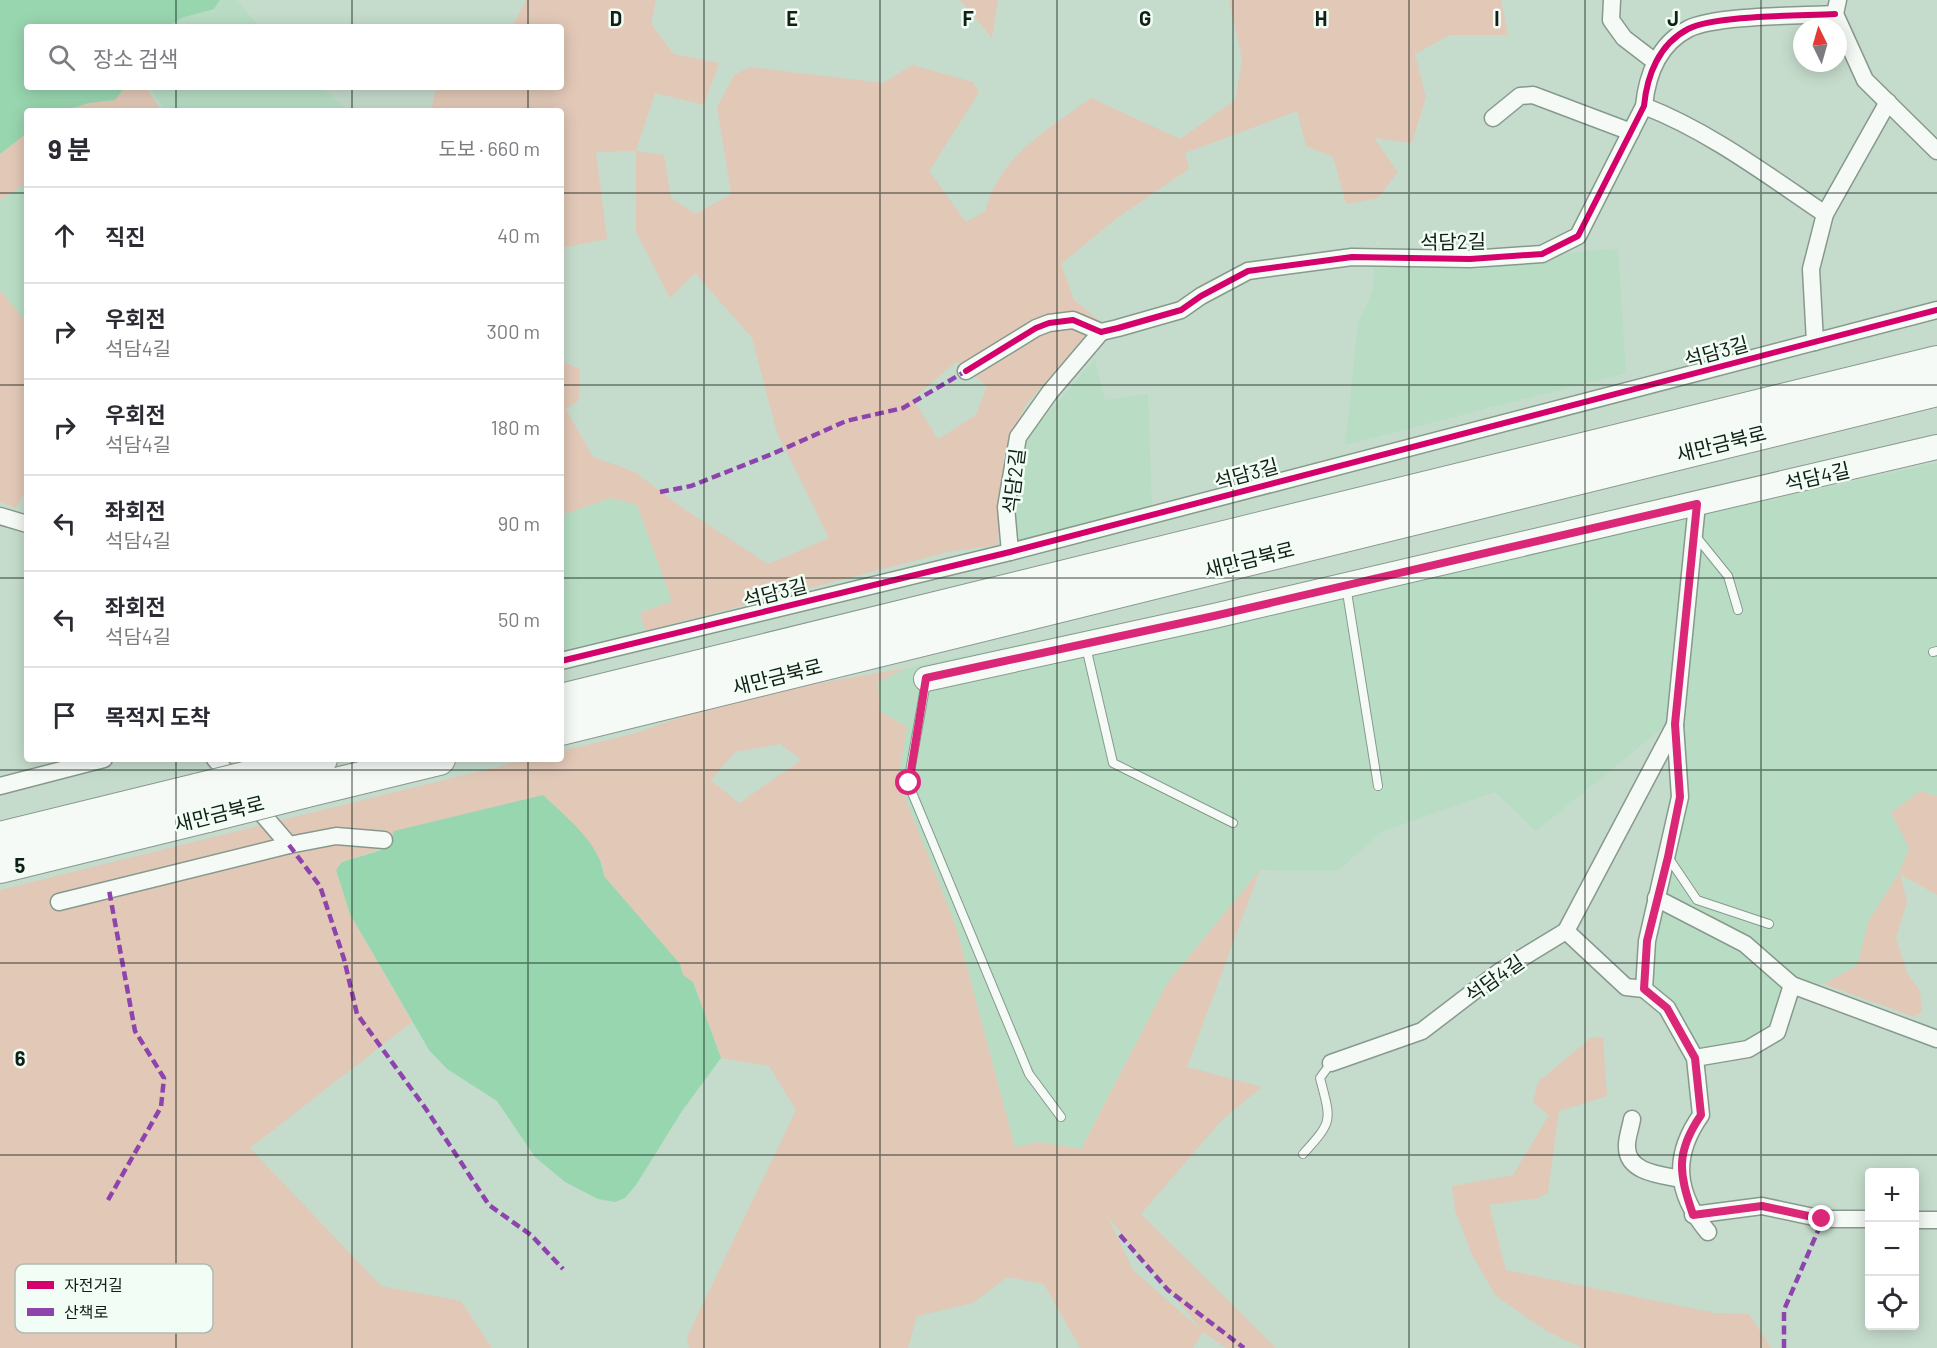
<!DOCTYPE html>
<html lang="ko">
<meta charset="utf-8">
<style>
body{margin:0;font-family:Barlow,"Noto Sans KR",sans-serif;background:#f2f2f3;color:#2b2b33}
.controls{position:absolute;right:18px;bottom:18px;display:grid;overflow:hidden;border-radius:6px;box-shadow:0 3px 15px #0003}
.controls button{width:54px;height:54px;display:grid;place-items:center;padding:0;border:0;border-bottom:2px solid #e1e1e2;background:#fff;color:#2b2b33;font:30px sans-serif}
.compass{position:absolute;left:1793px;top:18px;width:54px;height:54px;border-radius:50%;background:#fff;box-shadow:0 3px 15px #0003;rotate:355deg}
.stop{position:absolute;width:18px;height:18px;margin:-14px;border:4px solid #db2777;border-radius:50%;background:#fff}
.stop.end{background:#db2777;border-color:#fff;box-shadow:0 2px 6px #0008}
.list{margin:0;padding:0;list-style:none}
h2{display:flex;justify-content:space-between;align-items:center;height:78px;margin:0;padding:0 24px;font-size:26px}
h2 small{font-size:20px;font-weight:400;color:#7c7c81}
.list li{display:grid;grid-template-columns:39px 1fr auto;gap:18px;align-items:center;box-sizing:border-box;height:96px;padding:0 24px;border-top:2px solid #e1e1e2}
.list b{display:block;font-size:22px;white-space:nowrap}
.list p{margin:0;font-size:20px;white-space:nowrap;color:#7c7c81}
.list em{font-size:20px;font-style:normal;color:#7c7c81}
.icon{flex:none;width:33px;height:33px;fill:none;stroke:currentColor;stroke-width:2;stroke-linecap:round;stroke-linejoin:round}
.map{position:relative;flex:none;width:1937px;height:1348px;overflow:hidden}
.search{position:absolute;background:#fff;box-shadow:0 3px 15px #0003;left:24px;top:24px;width:540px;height:66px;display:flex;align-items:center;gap:15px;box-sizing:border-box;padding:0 21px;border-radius:6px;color:#7c7c81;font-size:22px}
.panel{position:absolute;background:#fff;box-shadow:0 3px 15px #0003;left:24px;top:108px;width:540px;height:654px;border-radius:6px}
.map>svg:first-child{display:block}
.built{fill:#b8ddc4}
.green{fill:#e2c8b7;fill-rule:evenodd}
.water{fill:#98d6af}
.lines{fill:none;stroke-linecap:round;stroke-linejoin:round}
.lane-casing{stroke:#87998d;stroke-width:10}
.street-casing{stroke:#87998d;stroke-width:19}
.secondary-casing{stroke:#87998d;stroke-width:26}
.highway-casing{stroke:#87998d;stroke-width:34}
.lane{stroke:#f6faf7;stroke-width:8}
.street{stroke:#f6faf7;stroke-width:16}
.secondary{stroke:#f6faf7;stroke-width:24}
.highway{stroke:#f6faf7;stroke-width:32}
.highway-bridge-casing{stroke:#87998d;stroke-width:34;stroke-linecap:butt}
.highway-bridge{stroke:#f6faf7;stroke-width:32}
.quiet{stroke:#8e44ad;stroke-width:4.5;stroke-dasharray:9 4.5;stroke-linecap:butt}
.cycleway-casing{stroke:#f2fef5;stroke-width:10}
.cycleway{stroke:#d6006c;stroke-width:6}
.route{stroke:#db2777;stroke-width:8}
.grid{fill:none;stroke:#112016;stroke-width:1.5;stroke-opacity:0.55}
.labels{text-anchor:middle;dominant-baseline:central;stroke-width:5;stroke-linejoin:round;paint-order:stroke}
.street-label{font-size:20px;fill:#112016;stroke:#f2fef5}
.key{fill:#f2fef5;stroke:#aebbb2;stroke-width:1.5}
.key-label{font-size:16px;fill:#112016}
.grid-label{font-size:20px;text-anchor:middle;font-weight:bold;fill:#112016;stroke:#f2fef5;stroke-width:5;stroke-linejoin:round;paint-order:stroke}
</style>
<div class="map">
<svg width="1937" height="1348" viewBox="0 0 1937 1348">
<rect width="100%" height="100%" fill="#c5dccc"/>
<g class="built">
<polygon points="220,0 237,0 259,27 167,27 181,18 214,9"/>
<polygon points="150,87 321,87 349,111 165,111"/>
<polygon points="27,183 27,323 0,290 0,200"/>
<polygon points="1618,248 1626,373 1345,445 1358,324 1373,289 1374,263 1435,266"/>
<polygon points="1095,359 1105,400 1148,394 1152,506 1017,541 1012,522 1026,439"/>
<polygon points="1937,463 1937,796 1920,791 1909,848 1899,873 1869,920 1857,965 1824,984 1785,987 1774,1027 1752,1054 1690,1060 1658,1006 1634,980 1670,795 1675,725 1704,531 1665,726 1536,831 1495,792 1383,831 1337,871 1260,870 1168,982 1081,1149 1039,1142 1015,1147 956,926 898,780 907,727 880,711 878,682 906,668 1307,584 1707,513"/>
<polygon points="611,498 637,505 673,601 640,613 645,631 561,650 561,515"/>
</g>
<g class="green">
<path d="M526,0h130l-5,24 23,30 45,9 -15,42 -49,-12 -19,58 28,4 7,43 25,16 35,-20 -14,-87 17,-32 16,-8 133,16 29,-18 61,17 6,11 -50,78 37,51 19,-11c16,-57 61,-80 106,-113l89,41 55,-39 7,-41 -13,-59h272l7,35h-58l-35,19 11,43 -14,46 -38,-5 24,34 -20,26 -32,6 -13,-47 -27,-11 -9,-35 -112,42 4,16 -72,49 -56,46 13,36 30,24 -19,12 -60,70 -21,49 -6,90 -50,7 -303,79 -5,-18 32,-12 -35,-96 -26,-7 -50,17v-154l19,8 -1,31 -13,9 27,48 42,15 46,35 87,57 61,-26 -52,-105 -25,-95 -57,-65 -25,25 -34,-66v-81l-40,1 11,87 -46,9v-137h-130l5,-24h78l9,5 -6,-5h44v-60h-49zM956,362l31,24 -11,29 -38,24 -25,-40z"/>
<polygon points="961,0 998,0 992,38 960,0"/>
<polygon points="125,87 145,87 162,111 67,111 89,103 115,100"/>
<polygon points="27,133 27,183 0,200 0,154"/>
<polygon points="0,290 27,323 27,489 16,508 0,502"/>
<path d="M906,668l-28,14 2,29 27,16 -9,53 58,146 59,221 24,-5 42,7 87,-167 92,-112 -73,197 75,20 -40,33 -81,94 135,134h-50l-23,-16 -10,16h-113l-36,-64 -37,-7 -34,26 -56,13 -9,32h-219l-2,-11 109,-227 -27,-44 -48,-8 -28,-76 -10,-7 -3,-11 -65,-75 -11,-13 -1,-11 -37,-46 -23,-24 -201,67 -6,8 14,44 62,108 -162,126 131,138 80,15 31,47h-492v-458l529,-131h32v-8l75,-18 99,-35zM780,744l21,16 -62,43 -28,-23 24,-28zM1108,1217l91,110v1l-66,-58z"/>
<polygon points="1920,791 1937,796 1937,895 1900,874 1907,902 1896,938 1907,973 1920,991 1922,1012 1914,1017 1824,984 1857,965 1869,920 1899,873 1909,848 1891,813"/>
<polygon points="1592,1037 1603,1038 1607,1096 1559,1111 1548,1192 1539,1198 1489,1205 1506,1270 1715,1313 1749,1314 1771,1348 1582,1348 1548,1332 1496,1296 1472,1255 1455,1210 1452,1186 1513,1175 1549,1115 1533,1103 1538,1082"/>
</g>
<g class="water">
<polygon points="0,0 220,0 214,9 181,18 167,27 27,27 27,87 125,87 115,100 89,103 63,111 27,111 27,133 0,154"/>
<path d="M543,795c22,21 58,49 61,81l76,88 3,11 10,7 28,76 -39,53 -46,74 -11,13 -10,4 -17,-3 -33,-17 -30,-25 -38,-56 -50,-32 -18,-19 -79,-136 -14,-44 6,-8 46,-14 6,-17z"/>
</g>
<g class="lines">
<defs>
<g id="lane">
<polyline points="1694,534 1728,576 1738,610"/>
<polyline points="1346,586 1378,786"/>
<polyline points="1086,647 1113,763 1233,823"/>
<polyline points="1933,652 1937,651"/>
<polyline points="926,682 908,783 1029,1074 1061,1117"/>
<polyline points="1668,857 1697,900 1769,924"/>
<path d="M1303,1154c31,-34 28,-33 17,-76l11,-15"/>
</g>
<g id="street">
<polyline points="1612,0 1611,20 1624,38 1654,61"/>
<polyline points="1838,0 1835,14 1865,80 1937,151"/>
<path d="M1644,106c65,25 123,69 181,108"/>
<polyline points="1493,118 1520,96 1533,95 1631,132"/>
<polyline points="1815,342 1811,269 1825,214 1888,102"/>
<path d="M966,371l70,-43 13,-5 24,-3 28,12 17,-4 63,-18 20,-14 47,-25 104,-14 118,2 72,-5 36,-18 66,-130c3,-31 15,-62 44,-77 28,-14 112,-13 147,-15"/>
<path d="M1697,504l-22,221 5,72 -33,144 -3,48 23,19 28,50 6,57c-29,41 -26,78 7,117"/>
<polyline points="0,516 27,524"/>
<polyline points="1010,552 1006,507 1018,437 1050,392 1101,332"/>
<polyline points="561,661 1010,552 1937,310"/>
<polyline points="0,786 104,759"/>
<polyline points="289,845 336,836 384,840"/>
<polyline points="1656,898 1745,944 1792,985 1937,1039"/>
<polyline points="59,902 289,845 215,759"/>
<polyline points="1566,931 1675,725"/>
<polyline points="1695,1058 1748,1049 1777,1032 1792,985"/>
<polyline points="1331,1063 1422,1031 1499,972 1566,931 1626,987 1644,989"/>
<path d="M1632,1119c-1,8 -6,20 -5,29 1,25 35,27 54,31"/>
<polyline points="1693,1215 1762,1206 1823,1219 1870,1219"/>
<polyline points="1914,1220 1937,1220"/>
</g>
<polyline id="secondary" points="926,679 1214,616 1937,447"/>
<g id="highway">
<polyline points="561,700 1937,362"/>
<polyline points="561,729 1937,390"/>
<polyline points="293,766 321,759"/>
<polyline points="303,792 439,759"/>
<polyline points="0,838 200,789"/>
<polyline points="0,867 208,816"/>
</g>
</defs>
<use href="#lane" class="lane-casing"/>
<use href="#street" class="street-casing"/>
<use href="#secondary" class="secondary-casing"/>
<use href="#highway" class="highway-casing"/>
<use href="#lane" class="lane"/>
<use href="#street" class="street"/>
<use href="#secondary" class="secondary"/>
<use href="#highway" class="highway"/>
<defs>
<g id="highway-bridge">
<polyline points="200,789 293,766"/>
<polyline points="208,816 303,792"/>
</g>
</defs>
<use href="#highway-bridge" class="highway-bridge-casing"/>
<use href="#highway-bridge" class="highway-bridge"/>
<g class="quiet">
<polyline points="660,492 691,486 772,454 846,421 903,408 966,371"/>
<polyline points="289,845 320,886 344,959 357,1014 426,1109 489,1205 531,1235 563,1269"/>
<polyline points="108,1200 161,1107 164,1078 135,1031 109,890"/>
<polyline points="1120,1235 1168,1290 1244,1348"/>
<polyline points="1784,1348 1784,1310 1823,1219"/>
</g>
<defs>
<g id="cycleway">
<path d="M966,371l70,-43 13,-5 24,-3 28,12 17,-4 63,-18 20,-14 47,-25 104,-14 118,2 72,-5 36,-18 66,-130c3,-31 15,-62 44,-77 28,-14 112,-13 147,-15"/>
<polyline points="561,661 1010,552 1937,310"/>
</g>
</defs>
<use href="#cycleway" class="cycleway-casing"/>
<use href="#cycleway" class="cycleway"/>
</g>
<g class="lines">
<path class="route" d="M909,783l17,-105 288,-62 483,-112 -22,220 5,73 -12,60 -21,84 -3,48 23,19 28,50 6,57c-26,38 -22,58 -8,100l69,-9 60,13"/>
</g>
<path class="grid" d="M176,0v27M352,0v27M528,0v27M704,0v1348M880,0v1348M1057,0v1348M1233,0v1348M1409,0v1348M1585,0v1348M1761,0v1348M176,87v24M352,87v24M528,87v24M0,193h27M561,193h1376M0,385h27M561,385h1376M0,578h27M561,578h1376M176,759v589M352,759v589M528,759v589M0,770h1937M0,963h1937M0,1155h1937"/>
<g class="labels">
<g class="street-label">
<text transform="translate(1453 241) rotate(-1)">석담2길</text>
<text transform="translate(1716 351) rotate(-15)">석담3길</text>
<text transform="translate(1721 443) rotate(-14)">새만금북로</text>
<text transform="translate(1246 473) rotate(-15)">석담3길</text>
<text transform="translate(1817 476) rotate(-13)">석담4길</text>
<text transform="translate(1013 481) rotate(-83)">석담2길</text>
<text transform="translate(1249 559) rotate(-14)">새만금북로</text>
<text transform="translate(775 592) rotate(-14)">석담3길</text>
<text transform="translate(777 676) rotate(-14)">새만금북로</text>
<text transform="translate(219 813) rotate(-14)">새만금북로</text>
<text transform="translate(1494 978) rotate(-35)">석담4길</text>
</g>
</g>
<rect x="15" y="1264" width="198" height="69" rx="9" class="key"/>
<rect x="27" y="1281" width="27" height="8" fill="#d6006c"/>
<rect x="27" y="1308" width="27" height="8" fill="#8e44ad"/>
<g class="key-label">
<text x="64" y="1291">자전거길</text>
<text x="64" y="1318">산책로</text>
</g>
<g class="grid-label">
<text x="616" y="26">D</text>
<text x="792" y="26">E</text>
<text x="968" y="26">F</text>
<text x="1145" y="26">G</text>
<text x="1321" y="26">H</text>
<text x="1497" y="26">I</text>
<text x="1673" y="26">J</text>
<text x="20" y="873">5</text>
<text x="20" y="1066">6</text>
</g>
</svg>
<div class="controls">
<button>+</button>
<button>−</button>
<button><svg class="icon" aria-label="locate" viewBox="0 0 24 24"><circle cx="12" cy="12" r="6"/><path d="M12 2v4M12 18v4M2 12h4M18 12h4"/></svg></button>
</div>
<svg class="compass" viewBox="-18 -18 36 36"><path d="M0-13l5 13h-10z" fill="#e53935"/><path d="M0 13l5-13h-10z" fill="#7c7c81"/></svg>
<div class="stop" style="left:909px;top:783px"></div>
<div class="stop end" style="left:1822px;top:1219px"></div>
<div class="search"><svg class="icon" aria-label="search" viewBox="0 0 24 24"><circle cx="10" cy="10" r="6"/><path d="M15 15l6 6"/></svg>장소 검색</div>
<section class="panel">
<h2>9 분<small>도보 · 660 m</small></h2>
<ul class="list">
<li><svg class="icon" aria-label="ahead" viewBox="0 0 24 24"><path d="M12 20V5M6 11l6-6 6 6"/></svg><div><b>직진</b></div><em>40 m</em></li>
<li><svg class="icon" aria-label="right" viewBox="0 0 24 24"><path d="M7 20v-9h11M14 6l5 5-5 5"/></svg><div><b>우회전</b><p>석담4길</p></div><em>300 m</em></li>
<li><svg class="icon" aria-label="right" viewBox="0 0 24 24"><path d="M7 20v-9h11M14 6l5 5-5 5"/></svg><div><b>우회전</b><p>석담4길</p></div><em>180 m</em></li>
<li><svg class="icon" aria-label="left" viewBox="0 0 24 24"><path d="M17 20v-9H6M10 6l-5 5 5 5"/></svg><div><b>좌회전</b><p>석담4길</p></div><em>90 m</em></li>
<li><svg class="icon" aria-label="left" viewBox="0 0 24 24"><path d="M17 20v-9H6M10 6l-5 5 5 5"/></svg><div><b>좌회전</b><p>석담4길</p></div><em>50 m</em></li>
<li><svg class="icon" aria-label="arrive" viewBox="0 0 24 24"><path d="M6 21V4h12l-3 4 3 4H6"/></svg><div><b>목적지 도착</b></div></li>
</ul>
</section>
</div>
